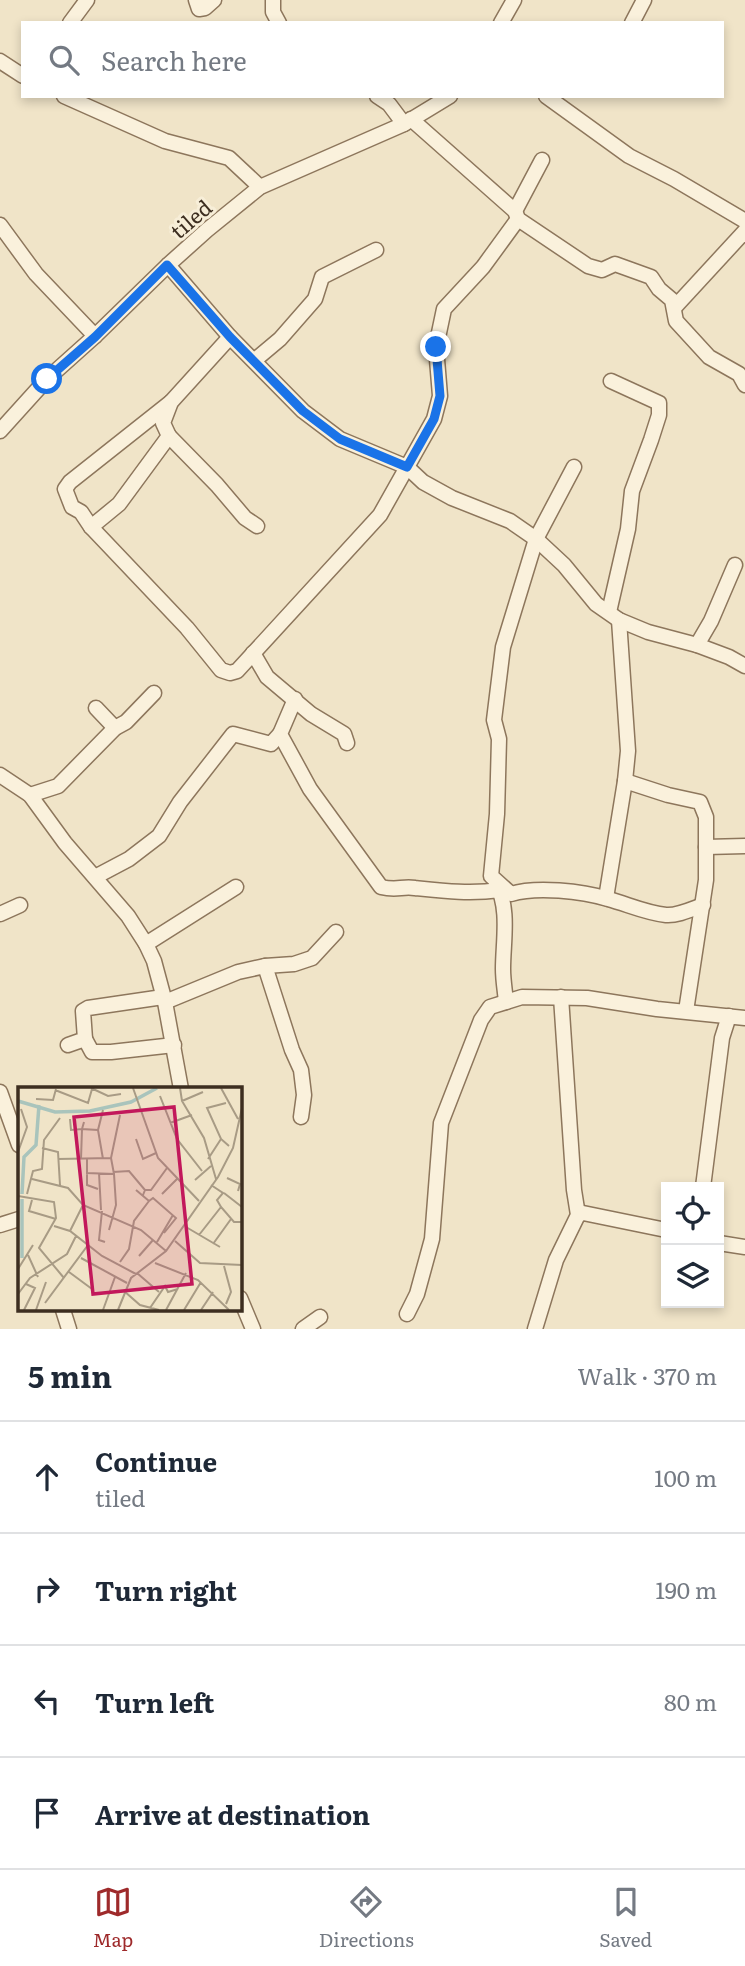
<!DOCTYPE html>
<meta charset="utf-8">
<style>
body{margin:0;font-family:Literata,serif;background:#f2f2f3;color:#1f2937}
.controls{position:absolute;right:21px;bottom:21px;display:grid;overflow:hidden;border-radius:0px;box-shadow:0 4px 10px #0003}
.controls button{width:63px;height:63px;display:grid;place-items:center;padding:0;border:0;border-bottom:2px solid #e0e1e3;background:#fff;color:#1f2937;font:35px sans-serif}
.stop{position:absolute;width:21px;height:21px;margin:-16px;border:5px solid #1a73e8;border-radius:50%;background:#fff}
.stop.end{background:#1a73e8;border-color:#fff;box-shadow:0 2px 7px #0008}
.list{margin:0;padding:0;list-style:none}
h2{display:flex;justify-content:space-between;align-items:center;height:91px;margin:0;padding:0 28px;font-size:30px}
h2 small{font-size:23px;font-weight:400;color:#747a83}
.list li{display:grid;grid-template-columns:46px 1fr auto;gap:21px;align-items:center;box-sizing:border-box;height:112px;padding:0 28px;border-top:2px solid #e0e1e3}
.list b{display:block;font-size:26px;white-space:nowrap}
.list p{margin:0;font-size:23px;white-space:nowrap;color:#747a83}
.list em{font-size:23px;font-style:normal;color:#747a83}
.icon{flex:none;width:38px;height:38px;fill:none;stroke:currentColor;stroke-width:2;stroke-linecap:round;stroke-linejoin:round}
.map{position:relative;flex:none;width:745px;height:1329px;overflow:hidden}
.search{position:absolute;background:#fff;box-shadow:0 4px 10px #0003;left:21px;right:21px;top:21px;height:77px;display:flex;align-items:center;gap:18px;box-sizing:border-box;padding:0 24px;border-radius:0px;color:#747a83;font-size:26px}
.sheet{height:539px;background:#fff}
nav{display:flex;justify-content:space-around;align-items:center;box-sizing:border-box;height:98px;border-top:2px solid #e0e1e3;background:#fff;font-size:19px;color:#747a83}
nav a{display:grid;justify-items:center;gap:4px}
nav .on{color:#9e2a2b}
.map>svg:first-child{display:block}
.lines{fill:none;stroke-linecap:round;stroke-linejoin:round}
.minor-casing{stroke:#8d765c;stroke-width:17}
.minor{stroke:#faf1dc;stroke-width:14}
.route{stroke:#1a73e8;stroke-width:9}
.labels{text-anchor:middle;dominant-baseline:central;stroke-width:6;stroke-linejoin:round;paint-order:stroke}
.street-label{font-size:21px;fill:#3d2e20;stroke:#f7eed8}
.inset-river{fill:none;stroke:#a9c4bc;stroke-width:3.5}
.inset-road{fill:none;stroke:#a89b85;stroke-width:2}
.view{fill:#c2185b;fill-opacity:0.15;stroke:#c2185b;stroke-width:3.5}
.inset-edge{fill:none;stroke:#3d2e20;stroke-width:3.5}
</style>
<div class="map">
<svg width="745" height="1329" viewBox="0 0 745 1329">
<rect width="100%" height="100%" fill="#f0e4c8"/>
<g class="lines">
<defs>
<g id="minor">
<polyline points="196,0 199,9 205,8 214,0"/>
<polyline points="273,0 273,12 279,23"/>
<polyline points="70,23 87,0"/>
<polyline points="501,23 514,0"/>
<polyline points="632,23 644,0"/>
<polyline points="0,61 23,76"/>
<polyline points="64,96 165,141 229,158 260,187"/>
<polyline points="377,96 389,104 404,124"/>
<polyline points="546,96 629,156 674,179 745,221"/>
<polyline points="411,119 515,211 518,219 588,266 602,270 615,264 651,277 659,289 672,300 676,321 709,357 739,374 745,385"/>
<polyline points="515,211 542,160"/>
<polyline points="0,225 36,274 95,336"/>
<polyline points="168,265 230,337 303,411 340,439 407,467 423,482 452,498 510,521 536,539 564,565 596,604 619,620 648,632 697,645 729,657 745,666"/>
<polyline points="674,308 745,231"/>
<polyline points="255,360 280,339 315,299 322,277 376,250"/>
<polyline points="171,402 70,482 65,489 72,507 81,512 91,527 187,628 221,670 230,673 237,671 380,515 434,419 440,396 436,347 444,309 483,267 518,219"/>
<polyline points="0,431 47,379 95,336 168,265 207,230 260,187 404,124 450,96"/>
<polyline points="169,436 217,485 245,518 257,526"/>
<path d="M574,467l-38,72 -33,108 -9,73 5,19 -2,75 -6,62 20,18c25,-8 71,-3 97,5 19,5 38,14 58,16 11,1 26,-6 37,-10"/>
<polyline points="91,527 119,504 169,436 163,423 171,402 230,337"/>
<polyline points="609,612 628,529 632,491 651,440 659,415 659,403 611,381"/>
<polyline points="697,645 711,621 735,565"/>
<polyline points="253,653 267,677 311,714 344,734 347,743"/>
<path d="M295,699l-15,35 30,55 71,98c17,4 20,-1 34,1 29,3 55,6 85,2"/>
<polyline points="96,708 115,728"/>
<polyline points="0,775 30,795 65,843 128,916 146,944 154,961 165,1002 181,1089"/>
<polyline points="625,781 668,795 700,802 706,817 706,880 686,1011"/>
<polyline points="30,795 58,786 115,728 126,722 154,693"/>
<polyline points="706,847 745,846"/>
<polyline points="95,877 129,859 159,836 180,802 233,734 271,744 280,734"/>
<path d="M496,883c14,26 7,58 7,86 0,11 2,22 3,33"/>
<polyline points="606,898 625,781 628,751 619,620"/>
<polyline points="0,914 20,905"/>
<polyline points="146,944 236,887"/>
<polyline points="265,966 294,964 312,958 336,932"/>
<polyline points="165,1002 238,972 265,966 292,1050 301,1070 304,1095 301,1117"/>
<polyline points="85,1039 92,1052 111,1052 174,1045"/>
<polyline points="68,1045 85,1039 83,1011 88,1008 163,997"/>
<polyline points="0,1092 19,1145"/>
<polyline points="703,1187 722,1038 729,1016"/>
<polyline points="578,1215 583,1213 666,1230"/>
<polyline points="0,1225 19,1219"/>
<polyline points="719,1243 745,1247"/>
<polyline points="240,1298 253,1329"/>
<polyline points="63,1310 69,1329"/>
<polyline points="407,1314 417,1294 432,1239 441,1123 481,1020 490,1007 522,997 587,998 657,1009 745,1018"/>
<polyline points="303,1329 320,1317"/>
<polyline points="535,1329 556,1260 578,1215 574,1190 561,997"/>
</g>
</defs>
<use href="#minor" class="minor-casing"/>
<use href="#minor" class="minor"/>
</g>
<g class="lines">
<polyline class="route" points="47,379 95,337 167,265 230,337 303,411 340,439 407,467 434,419 440,396 436,347"/>
</g>
<g class="labels">
<g class="street-label">
<text transform="translate(190 218) rotate(-41)">tiled</text>
</g>
</g>
<g transform="translate(18 1087)">
<rect width="224" height="224" fill="#f0e4c8"/>
<path class="inset-river" d="M0,14l37,11 35,-1 41,-9 26,-14M4,107l2,-37 12,-12 3,-40M4,112v59"/>
<path class="inset-road" d="M73,1l17,8 13,-2M115,1l25,70 41,43M162,1l2,13 22,37 12,41M203,1l17,31M37,3l33,13 4,-14M142,9l17,43 25,32M18,12l17,1 3,-11M164,14l21,-9M208,16l-19,5 14,31 8,7M85,23l-5,20 5,29M52,32l1,11 11,-1 -1,30M66,35l-2,7 16,1M152,36l22,-8M118,52l7,20 13,-6M24,61l16,4 2,33M0,65l9,-25 -6,-18M40,72l53,-1M69,72v26l11,4M190,72l13,-20M95,85l16,-1 16,19 -2,5M68,86l28,1 2,31 -7,25M81,86l2,37M96,87l-3,-16 9,-43M209,91l13,6 -2,7M14,92l36,9 15,17 58,25 25,21M177,93l16,-14M193,98l12,8 -6,7 4,7 13,15h8M118,103l13,11 4,-3 23,20 -12,15M127,103h6l16,-22M206,106l18,14M9,107l6,-23 9,-2 2,-29 16,-22M144,107l15,-15M0,109l36,6 2,16 -17,30 25,30M14,113l-3,11 27,8M84,124l-3,29 6,2M36,139l16,5 32,25 34,18M168,140l34,20M52,144l13,-26M181,148l22,-28M157,154l25,22 42,2M139,155l16,-27M195,157l18,-25M10,168l10,22M121,169l14,-16M63,171l46,25M102,175l9,-13 5,-28 15,-20M137,176l43,17 31,30M206,179l7,26 -5,12M0,182l15,-24M51,185l23,17M119,186l22,19M106,204l16,14 19,5M0,207l12,-16 37,-24 9,-18M27,216l43,-58M132,221l15,-22 3,6 10,-3M6,223l11,-22 -9,-4M18,223l10,-28M85,223l12,-33M100,223l13,-32 35,-27 52,-74 15,-29 9,-40M148,223l20,-37M166,223l17,-28M183,223l12,-18"/>
<path class="view" d="M156,20l18,177 -99,10 -19,-177z"/>
<rect width="224" height="224" class="inset-edge"/>
</g>
</svg>
<div class="controls">
<button><svg class="icon" aria-label="locate" viewBox="0 0 24 24"><circle cx="12" cy="12" r="6"/><path d="M12 2v4M12 18v4M2 12h4M18 12h4"/></svg></button>
<button><svg class="icon" aria-label="layers" viewBox="0 0 24 24"><path d="M12 4l9 5-9 5-9-5zM3 14l9 5 9-5"/></svg></button>
</div>
<div class="stop" style="left:47px;top:379px"></div>
<div class="stop end" style="left:436px;top:347px"></div>
<div class="search"><svg class="icon" aria-label="search" viewBox="0 0 24 24"><circle cx="10" cy="10" r="6"/><path d="M15 15l6 6"/></svg>Search here</div>
</div>
<section class="sheet">
<h2>5 min<small>Walk · 370 m</small></h2>
<ul class="list">
<li><svg class="icon" aria-label="ahead" viewBox="0 0 24 24"><path d="M12 20V5M6 11l6-6 6 6"/></svg><div><b>Continue</b><p>tiled</p></div><em>100 m</em></li>
<li><svg class="icon" aria-label="right" viewBox="0 0 24 24"><path d="M7 20v-9h11M14 6l5 5-5 5"/></svg><div><b>Turn right</b></div><em>190 m</em></li>
<li><svg class="icon" aria-label="left" viewBox="0 0 24 24"><path d="M17 20v-9H6M10 6l-5 5 5 5"/></svg><div><b>Turn left</b></div><em>80 m</em></li>
<li><svg class="icon" aria-label="arrive" viewBox="0 0 24 24"><path d="M6 21V4h12l-3 4 3 4H6"/></svg><div><b>Arrive at destination</b></div></li>
</ul>
</section>
<nav>
<a class="on"><svg class="icon" aria-label="map" viewBox="0 0 24 24"><path d="M3 6l6-2 6 2 6-2v14l-6 2-6-2-6 2zM9 4v14M15 6v14"/></svg>Map</a>
<a><svg class="icon" aria-label="directions" viewBox="0 0 24 24"><path d="M12 3l9 9-9 9-9-9zM9 14v-3h6M13 9l2 2-2 2"/></svg>Directions</a>
<a><svg class="icon" aria-label="saved" viewBox="0 0 24 24"><path d="M7 4h10v16l-5-4-5 4z"/></svg>Saved</a>
</nav>
